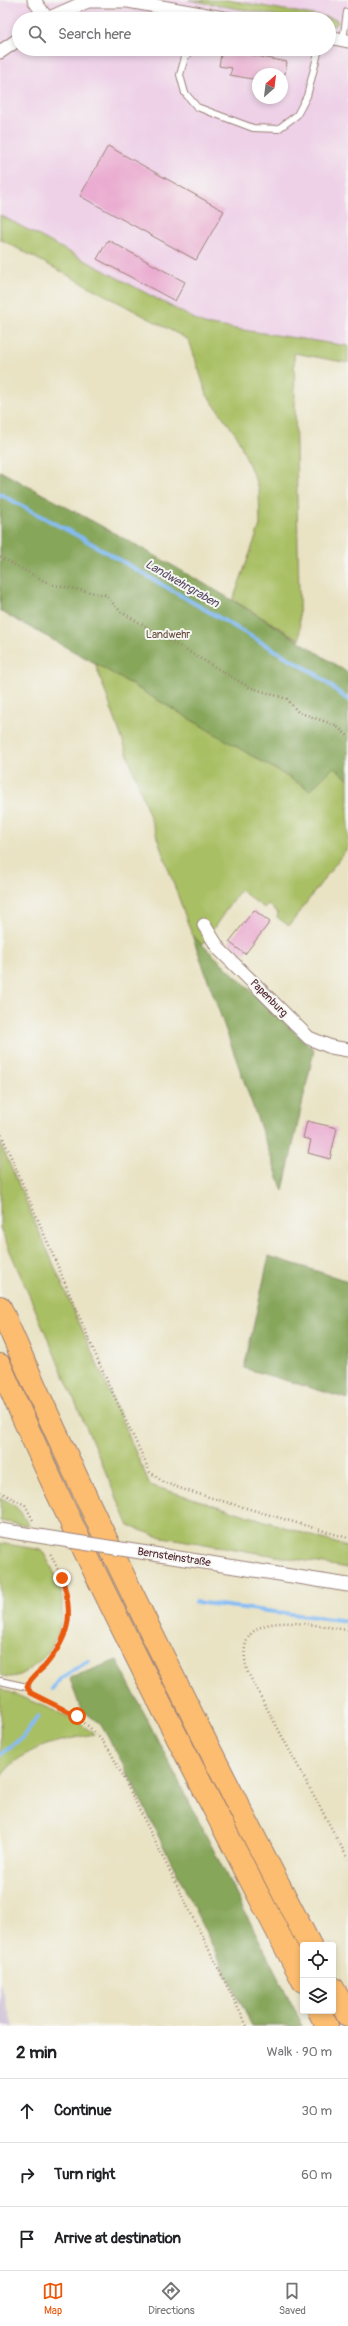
<!DOCTYPE html>
<meta charset="utf-8">
<style>
body{margin:0;font-family:Pangolin,sans-serif;background:#f6f6f6;color:#202124}
.controls{position:absolute;right:12px;bottom:12px;display:grid;overflow:hidden;border-radius:4px;box-shadow:0 2px 6px #0003}
.controls button{width:36px;height:36px;display:grid;place-items:center;padding:0;border:0;border-bottom:1px solid #e0e0e0;background:#fff;color:#202124;font:20px sans-serif}
.compass{position:absolute;left:252px;top:68px;width:36px;height:36px;border-radius:50%;background:#fff;box-shadow:0 2px 6px #0003;rotate:28deg}
.stop{position:absolute;width:12px;height:12px;margin:-9px;border:3px solid #ea580c;border-radius:50%;background:#fff}
.stop.end{background:#ea580c;border-color:#fff;box-shadow:0 1px 4px #0008}
.list{margin:0;padding:0;list-style:none}
h2{display:flex;justify-content:space-between;align-items:center;height:52px;margin:0;padding:0 16px;font-size:17px}
h2 small{font-size:13px;font-weight:400;color:#757577}
.list li{display:grid;grid-template-columns:26px 1fr auto;gap:12px;align-items:center;box-sizing:border-box;height:64px;padding:0 16px;border-top:1px solid #e0e0e0}
.list b{display:block;font-size:15px;white-space:nowrap}
.list em{font-size:13px;font-style:normal;color:#757577}
.icon{flex:none;width:22px;height:22px;fill:none;stroke:currentColor;stroke-width:2;stroke-linecap:round;stroke-linejoin:round}
.map{position:relative;flex:none;width:348px;height:2026px;overflow:hidden}
.search{position:absolute;background:#fff;box-shadow:0 2px 6px #0003;left:12px;right:12px;top:12px;height:44px;display:flex;align-items:center;gap:10px;box-sizing:border-box;padding:0 14px;border-radius:22px;color:#757577;font-size:15px}
.sheet{height:244px;background:#fff}
nav{display:flex;justify-content:space-around;align-items:center;box-sizing:border-box;height:56px;border-top:1px solid #e0e0e0;background:#fff;font-size:11px;color:#757577}
nav a{display:grid;justify-items:center;gap:2px}
nav .on{color:#ea580c}
.map>svg:first-child{display:block}
.built{fill:#eed0e7;fill-rule:evenodd}
.industrial{fill:#ccbed3}
.green{fill:#a9bf64;stroke:#7a6f48}
.forest{fill:#86a65a;stroke:#686242}
.lines{fill:none;stroke-linecap:round;stroke-linejoin:round}
.stream{stroke:#84bcf5;stroke-width:4}
.building{fill:#eaacd0}
.lane-casing{stroke:#9a8178;stroke-width:8}
.street-casing{stroke:#9a8178;stroke-width:15}
.highway-casing{stroke:#9a8178;stroke-width:24}
.path{stroke:#9a8178;stroke-width:2.5;stroke-dasharray:1 3;stroke-linecap:butt}
.lane{stroke:#fff;stroke-width:6}
.street{stroke:#fff;stroke-width:13}
.highway{stroke:#fcbd6f;stroke-width:22}
.street-bridge-casing{stroke:#9a8178;stroke-width:15;stroke-linecap:butt}
.street-bridge{stroke:#fff;stroke-width:13}
.route{stroke:#ea580c;stroke-width:5}
.labels{text-anchor:middle;dominant-baseline:central;stroke-width:4;stroke-linejoin:round;paint-order:stroke}
.park-label{font-size:11px;fill:#664f3c;stroke:#f6f6f2}
.street-label{font-size:11px;fill:#4a1f2b;stroke:#f6f6f2}
.water-label{font-size:12px;font-style:italic;fill:#5b4e68;stroke:#f6f6f2}
</style>
<div class="map">
<svg width="348" height="2026" viewBox="0 0 348 2026">
<rect width="100%" height="100%" fill="#f6f6f2"/>
<filter id="ink" filterUnits="userSpaceOnUse"><feTurbulence type="fractalNoise" baseFrequency=".025" numOctaves="2"/><feDisplacementMap in="SourceGraphic" scale="8" xChannelSelector="R" yChannelSelector="G"/><feConvolveMatrix kernelMatrix="1 2 1 2 8 2 1 2 1" color-interpolation-filters="sRGB"/></filter>
<filter id="wash" filterUnits="userSpaceOnUse"><feTurbulence type="fractalNoise" baseFrequency=".012" numOctaves="4" result="noise"/><feDisplacementMap in="SourceGraphic" scale="16" xChannelSelector="R" yChannelSelector="G"/><feGaussianBlur stdDeviation="0.9" result="paint"/><feColorMatrix in="noise" values="0 0 0 0 0 0 0 0 0 0 0 0 0 0 0 0 0 1.4 0 .05"/><feComposite in="paint" operator="in"/></filter>
<g filter="url(#wash)">
<rect width="100%" height="100%" fill="#e9e3c4"/>
<path class="built" d="M0,0h348v346l-144,-22 -204,-109zM19,19h310v30h-310zM258,74h24v24h-24z"/>
<polygon class="industrial" points="0,1981 13,2026 0,2026"/>
<g class="green">
<polygon points="189,0 228,0 336,19 338,23 335,26 329,25 329,19 295,19"/>
<polygon points="0,215 204,324 348,346 348,363 294,353 300,640 233,600 260,525 259,489 237,436 207,395 189,340 0,239"/>
<polygon points="95,663 310,790 334,766 348,779 348,847 289,926 277,917 278,913 268,904 264,908 240,890 202,945 192,935"/>
<polygon points="0,1142 150,1485 348,1547 348,1568 157,1536 129,1526 0,1228"/>
<path d="M0,1498c15,5 22,14 29,28l-29,-5z"/>
<path d="M0,1543l42,7c7,13 16,27 19,42 5,29 -5,59 -30,76 -10,7 -19,12 -31,7z"/>
<path d="M0,1688l74,31 20,15c-35,7 -72,12 -94,44z"/>
</g>
<g class="forest">
<path d="M0,471c118,64 237,127 348,202v106l-14,-12 -24,23 -215,-127 -95,-52z"/>
<polygon points="192,935 314,1050 283,1191"/>
<polygon points="269,1256 348,1281 348,1399 244,1368"/>
<polygon points="117,1660 303,2026 252,2026 122,1762 101,1725 80,1708 70,1678"/>
</g>
<g class="lines">
<g class="stream">
<polyline points="0,494 82,538 316,674 348,700"/>
<polyline points="195,1602 348,1621"/>
<polyline points="52,1689 61,1678 88,1661"/>
<polyline points="0,1755 23,1737 38,1716"/>
</g>
</g>
<g id="blocks">
<g class="building">
<polygon points="222,49 287,62 285,74 258,74 258,80 230,75 232,68 219,66"/>
<polygon points="108,146 224,211 196,260 80,196"/>
<polygon points="108,240 185,282 175,301 97,259"/>
<polygon points="254,910 270,922 245,954 229,942"/>
<polygon points="307,1121 337,1128 330,1159 308,1153 311,1140 303,1138"/>
</g>
</g>
</g>
<g filter="url(#ink)">
<use href="#blocks" fill-opacity="0" stroke="#9a8178" stroke-width="1"/>
<g class="lines">
<defs>
<g id="lane">
<polyline points="343,40 347,12"/>
<polyline points="194,49 185,57 180,75 185,93 197,107 253,128 278,129 297,115 307,96 319,49"/>
<polyline points="0,1681 27,1687"/>
</g>
<g id="street">
<polyline points="34,0 47,19 88,1 128,1 229,19"/>
<polyline points="329,37 348,41"/>
<polyline points="0,52 19,39"/>
<polyline points="204,925 219,949 309,1038 331,1047 348,1050"/>
<polyline points="0,1530 19,1533"/>
<polyline points="147,1553 348,1585"/>
</g>
<g id="highway">
<path d="M0,1307c94,217 201,428 310,638"/>
<path d="M0,1365c90,210 198,413 303,616"/>
<polyline points="333,1988 348,2016"/>
<polyline points="319,2011 327,2026"/>
</g>
</defs>
<use href="#lane" class="lane-casing"/>
<use href="#street" class="street-casing"/>
<use href="#highway" class="highway-casing"/>
<g class="path">
<polyline points="0,557 50,584 105,595 121,612 249,687 287,699 298,712 335,725 348,736"/>
<polyline points="0,1131 103,1372 150,1472 163,1482 185,1490 348,1538"/>
<polyline points="0,1492 25,1505 34,1522"/>
<path d="M348,1630c-39,-5 -121,-27 -100,43l100,186"/>
<path d="M31,1679c47,-45 47,-71 18,-128"/>
<path d="M32,1694c36,17 54,24 78,57l137,275"/>
</g>
<use href="#lane" class="lane"/>
<use href="#street" class="street"/>
<use href="#highway" class="highway"/>
<defs>
<polyline id="street-bridge" points="19,1533 147,1553"/>
</defs>
<use href="#street-bridge" class="street-bridge-casing"/>
<use href="#street-bridge" class="street-bridge"/>
</g>
</g>
<g class="lines" filter="url(#ink)">
<path class="route" d="M62,1578c12,37 8,58 -17,88 -7,7 -14,11 -18,21l4,6 46,23"/>
</g>
<g class="labels">
<g class="park-label">
<text x="168" y="634">Landwehr</text>
</g>
<g class="street-label">
<text transform="translate(269 998) rotate(45)">Papenburg</text>
<text transform="translate(174 1557) rotate(9)">Bernsteinstraße</text>
</g>
<g class="water-label">
<text transform="translate(182 584) rotate(30)">Landwehrgraben</text>
</g>
</g>
</svg>
<div class="controls">
<button><svg class="icon" aria-label="locate" viewBox="0 0 24 24"><circle cx="12" cy="12" r="6"/><path d="M12 2v4M12 18v4M2 12h4M18 12h4"/></svg></button>
<button><svg class="icon" aria-label="layers" viewBox="0 0 24 24"><path d="M12 4l9 5-9 5-9-5zM3 14l9 5 9-5"/></svg></button>
</div>
<svg class="compass" viewBox="-18 -18 36 36"><path d="M0-13l5 13h-10z" fill="#e53935"/><path d="M0 13l5-13h-10z" fill="#757577"/></svg>
<div class="stop" style="left:77px;top:1716px"></div>
<div class="stop end" style="left:62px;top:1578px"></div>
<div class="search"><svg class="icon" aria-label="search" viewBox="0 0 24 24"><circle cx="10" cy="10" r="6"/><path d="M15 15l6 6"/></svg>Search here</div>
</div>
<section class="sheet">
<h2>2 min<small>Walk · 90 m</small></h2>
<ul class="list">
<li><svg class="icon" aria-label="ahead" viewBox="0 0 24 24"><path d="M12 20V5M6 11l6-6 6 6"/></svg><div><b>Continue</b></div><em>30 m</em></li>
<li><svg class="icon" aria-label="right" viewBox="0 0 24 24"><path d="M7 20v-9h11M14 6l5 5-5 5"/></svg><div><b>Turn right</b></div><em>60 m</em></li>
<li><svg class="icon" aria-label="arrive" viewBox="0 0 24 24"><path d="M6 21V4h12l-3 4 3 4H6"/></svg><div><b>Arrive at destination</b></div></li>
</ul>
</section>
<nav>
<a class="on"><svg class="icon" aria-label="map" viewBox="0 0 24 24"><path d="M3 6l6-2 6 2 6-2v14l-6 2-6-2-6 2zM9 4v14M15 6v14"/></svg>Map</a>
<a><svg class="icon" aria-label="directions" viewBox="0 0 24 24"><path d="M12 3l9 9-9 9-9-9zM9 14v-3h6M13 9l2 2-2 2"/></svg>Directions</a>
<a><svg class="icon" aria-label="saved" viewBox="0 0 24 24"><path d="M7 4h10v16l-5-4-5 4z"/></svg>Saved</a>
</nav>
